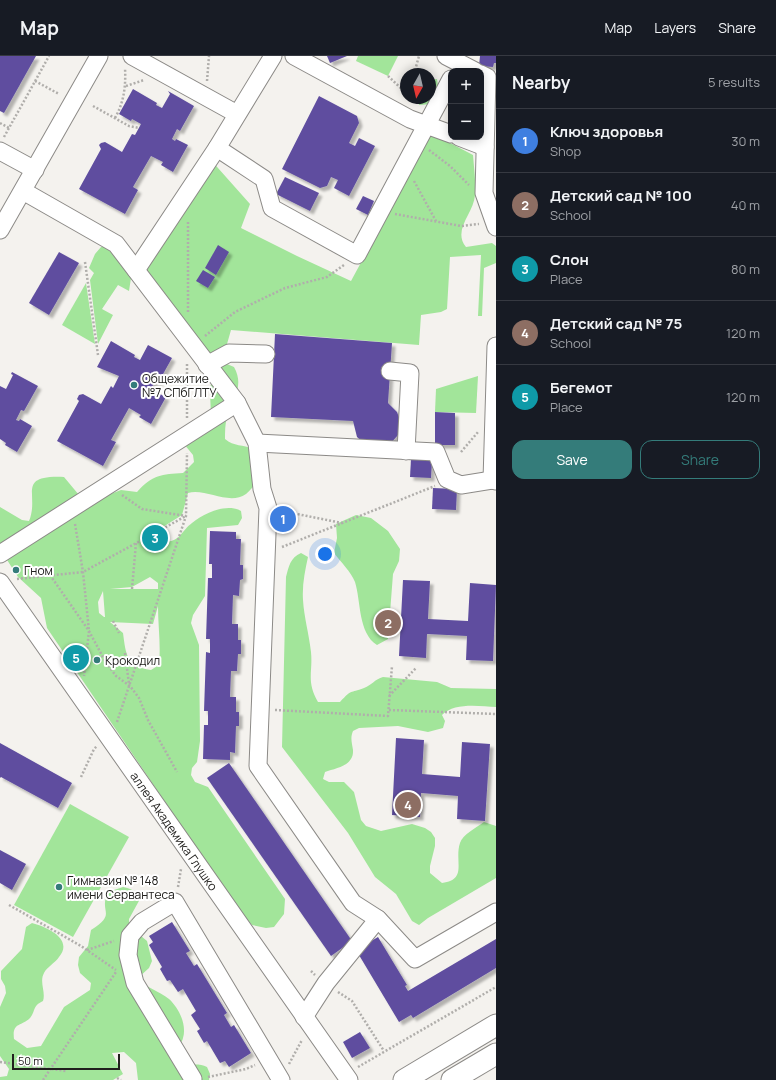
<!DOCTYPE html>
<meta charset="utf-8">
<style>
body{margin:0;font-family:Manrope,sans-serif;background:#20242c;color:#f1f3f6}
.controls{position:absolute;right:12px;top:12px;display:grid;overflow:hidden;border-radius:8px;box-shadow:0 2px 10px #0003}
.controls button{width:36px;height:36px;display:grid;place-items:center;padding:0;border:0;border-bottom:1px solid #363941;background:#171b24;color:#f1f3f6;font:20px sans-serif}
.compass{position:absolute;left:400px;top:12px;width:36px;height:36px;border-radius:50%;background:#171b24;box-shadow:0 2px 10px #0003;rotate:188deg}
.scale{position:absolute;left:12px;bottom:10px;width:108px;box-sizing:border-box;padding-left:4px;border:2px solid #21201e;border-top:0;font-size:11px;line-height:14px;white-space:nowrap;color:#21201e;-webkit-text-stroke:3px #fff;paint-order:stroke}
.you{position:absolute;left:325px;top:498px;width:14px;height:14px;margin:-10px;border:3px solid #fff;border-radius:50%;background:#1a73e8;box-shadow:0 0 0 6px #1a73e833}
.badge{display:grid;place-items:center;width:26px;height:26px;border-radius:50%;background:#347c7a;color:#fff;font-size:13px;font-weight:700}
.pin{position:absolute;translate:-50% -50%;border:2px solid #fff;box-shadow:0 1px 4px #0006}
.list{margin:0;padding:0;list-style:none}
h2{display:flex;justify-content:space-between;align-items:center;height:52px;margin:0;padding:0 16px;font-size:17px}
h2 small{font-size:13px;font-weight:400;color:#9ea1a6}
.list li{display:grid;grid-template-columns:26px 1fr auto;gap:12px;align-items:center;box-sizing:border-box;height:64px;padding:0 16px;border-top:1px solid #363941}
.list b{display:block;font-size:15px;white-space:nowrap}
.list p{margin:0;font-size:13px;white-space:nowrap;color:#9ea1a6}
.list em{font-size:13px;font-style:normal;color:#9ea1a6}
.actions{display:flex;gap:8px;padding:12px 16px}
.actions a{flex:1;padding:9px 0;border:1px solid #347c7a;border-radius:12px;text-align:center;font-size:14px;color:#347c7a}
.actions .main{background:#347c7a;color:#fff}
.map{position:relative;flex:none;width:496px;height:1024px;overflow:hidden}
header{display:flex;align-items:center;gap:24px;box-sizing:border-box;height:56px;padding:0 20px;background:#171b24;border-bottom:1px solid #363941}
header strong{font-size:19px}
nav{display:flex;gap:22px;margin-inline-start:auto;font-size:14px}
main{display:flex}
aside{flex:1;background:#171b24}
.map>svg:first-child{display:block}
.green{fill:#a2e59a;fill-rule:evenodd}
.building{fill:#5f4e9f;filter:url(#shadow)}
.lines{fill:none;stroke-linecap:round;stroke-linejoin:round}
.minor-casing{stroke:#8c8a87;stroke-width:19}
.major-casing{stroke:#8c8a87;stroke-width:23}
.path{stroke:#b0aeab;stroke-width:2.5;stroke-dasharray:2 2;stroke-linecap:butt}
.minor{stroke:#fff;stroke-width:17}
.major{stroke:#fff;stroke-width:21}
.poi-dot{fill:#347c7a;stroke:#fff;stroke-width:1.5}
.labels{text-anchor:middle;dominant-baseline:central;stroke-width:4;stroke-linejoin:round;paint-order:stroke}
.poi-label{font-size:12px;fill:#21201e;stroke:#fff;text-anchor:start}
.street-label{font-size:12px;fill:#21201e;stroke:#fff}
</style>
<header>
<strong>Map</strong>
<nav><a>Map</a><a>Layers</a><a>Share</a></nav>
</header>
<main>
<div class="map">
<svg width="496" height="1024" viewBox="0 0 496 1024">
<defs>
<filter id="shadow"><feDropShadow dx="3.5" dy="3.5" stdDeviation="1" flood-color="#0004"/></filter>
</defs>
<rect width="100%" height="100%" fill="#f4f2ee"/>
<g class="green">
<polygon points="358,0 398,0 388,20 356,5"/>
<polygon points="437,23 439,36 430,37 432,48 419,49 418,42 430,42 430,24"/>
<path d="M431,77l42,22c1,13 3,27 2,40 -1,18 -23,35 -9,52l26,-4 4,3v17l-12,5 -2,48h-4l3,-61 -31,2 -3,52 -6,3 -20,3 -2,30 -188,-15 -6,21 -18,9 -71,-90 74,-111 40,45 -9,24 56,28 54,25z"/>
<polygon points="109,190 131,222 129,235 118,229 102,253 113,259 98,288 90,224 94,217 89,212 95,198 101,191"/>
<polygon points="86,227 95,288 62,269"/>
<path d="M227,308l7,3c11,20 -2,32 -7,50 -2,7 -2,15 -2,22 9,8 18,5 28,10l6,31c-4,4 -8,10 -13,14 -17,12 -40,-6 -58,-1l-6,22 -19,12 -3,6 3,8c16,3 18,-10 29,-18 12,-10 35,-20 49,-12l1,7 -4,7 -31,3 -2,68 -12,19 -2,8 8,22 1,96 -3,21 -5,6 -1,7 4,7 13,5 77,112 -1,15 -10,13 -8,1 -14,-3 -15,-17 -190,-280 -6,-30 -23,-21 -18,-28v-42l22,13 7,1c11,-26 -14,-46 35,-44l15,18 13,6 29,-11 16,2c15,-17 25,-18 46,-19l11,-11 -1,-7 -9,-11 27,-27c0,-18 -6,-47 16,-53zM150,521l8,6v6h-48l22,-2zM103,535l2,26h-1l-5,-4 -1,-11zM158,550c0,20 3,39 1,59l-8,5c-25,-4 -25,-15 -28,-37l-13,-11 43,2z"/>
<polygon points="478,320 476,357 435,356 436,333"/>
<path d="M356,459l15,3 17,13 12,18 -1,12 -6,13 -5,65 -11,6c-19,-12 -16,-44 -22,-63 -4,-10 -14,-20 -21,-29l3,-15 -1,-14z"/>
<path d="M301,497l7,4c-3,14 -6,28 -5,43 1,17 6,34 8,52 2,21 -5,29 7,50h22c13,-14 9,-8 24,-14 8,-3 11,-9 19,-11l54,5 14,6 45,1v18c-16,-1 -42,-5 -54,8l3,6 -2,7 -15,4 -30,-6 -39,2 -6,3c-3,7 -1,12 0,19 1,16 -17,18 -28,22l-2,7 6,3h15l10,10 7,28 5,6 15,5 31,-7 13,4 6,4 4,6v8l-5,20v7l12,10c26,-3 12,-22 18,-40 3,-9 16,-15 24,-21l12,4v52l-68,40 -9,7 -7,-4 -16,-27 -21,-17 -27,-44 -66,-86 4,-170c3,-11 4,-19 15,-24z"/>
<polygon points="70,748 129,781 73,881 14,849"/>
<path d="M123,831c9,2 13,4 17,12l-11,20v7l18,15 5,20 -3,7 -11,10c8,10 21,13 31,21 10,9 18,26 14,39 -1,6 -9,12 -13,17l2,7c11,7 23,-1 35,5l3,7 -1,6h-71l-2,-17 -12,-11 -12,1 11,21 -10,6h-113v-3l7,-1 2,-7 -9,-13v-49l6,-14 -1,-7 -4,-7v-8l21,-22 4,-22 6,-4c15,4 42,16 27,34 -4,6 -12,10 -15,16 -5,9 2,19 -1,28 -11,5 -7,10 -13,17 -9,9 -18,4 -16,21l13,9 14,-2 23,-39 26,-17 1,-7 -11,-10 -2,-8 1,-8 9,-11 3,-16c27,-17 7,-17 17,-38z"/>
</g>
<g class="building">
<polygon points="0,0 36,0 4,57 0,55"/>
<polygon points="327,0 347,0 330,7"/>
<polygon points="480,0 496,0 496,7 494,7 493,11 479,10"/>
<polygon points="133,33 157,47 156,49 162,52 170,38 168,35 194,50 180,75 177,73 172,83 175,85 176,83 188,89 173,116 161,109 163,106 151,100 133,131 138,134 125,158 79,133 101,93 99,89 101,87 105,86 122,96 132,78 135,79 141,68 132,63 131,65 119,58"/>
<polygon points="319,40 357,60 359,67 349,87 355,90 359,82 375,90 349,140 334,132 338,124 331,121 327,130 320,132 282,113"/>
<polygon points="285,121 319,137 310,155 276,138"/>
<polygon points="363,140 374,145 368,159 356,153"/>
<polygon points="218,189 229,196 216,219 205,212"/>
<polygon points="59,196 79,207 49,259 29,247"/>
<polygon points="203,214 215,221 208,232 196,225"/>
<polygon points="275,278 392,287 388,347 397,356 401,367 398,379 390,388 366,389 357,381 353,365 271,361"/>
<polygon points="111,285 135,299 134,301 140,304 148,289 172,302 158,327 155,325 150,335 153,337 154,335 166,341 151,368 139,361 141,359 129,352 111,384 116,386 103,410 57,385 79,345 77,343 79,339 83,338 101,348 111,330 113,332 119,320 97,311"/>
<polygon points="12,316 38,330 24,355 21,354 16,364 19,365 20,363 32,370 17,396 5,389 6,387 0,383 0,330 6,333 13,319 11,318"/>
<polygon points="435,356 455,357 455,389 435,389"/>
<polygon points="411,403 432,404 431,422 410,421"/>
<polygon points="433,432 457,433 456,454 432,453"/>
<circle cx="283" cy="463" r="4.5"/>
<polygon points="210,475 236,476 236,483 241,483 240,509 243,509 243,523 240,524 239,540 233,539 232,568 238,568 238,584 241,584 241,598 238,598 237,615 231,615 230,641 236,641 236,656 239,656 239,670 236,670 235,697 230,696 230,704 203,703 204,669 208,669 208,655 204,655 206,596 210,597 210,583 206,583 208,522 212,522 212,508 209,508"/>
<polygon points="403,524 430,525 428,563 468,565 470,527 496,529 493,605 466,604 467,580 427,578 426,602 399,600"/>
<polygon points="396,682 424,684 422,718 460,721 462,686 490,688 485,765 457,763 458,740 421,737 420,761 392,759"/>
<polygon points="0,687 72,727 58,752 1,721 0,722"/>
<polygon points="229,707 352,885 331,900 207,722"/>
<polygon points="0,794 26,808 12,834 0,827"/>
<polygon points="172,866 190,895 186,897 194,910 197,908 227,957 224,959 231,971 234,969 251,997 229,1011 225,1005 220,1007 207,985 204,987 197,975 200,973 191,959 196,955 183,933 178,936 170,924 167,925 160,913 162,911 149,889 153,886 149,880"/>
<polygon points="378,881 407,929 405,930 408,935 496,883 496,912 413,962 411,959 399,966 356,894"/>
<polygon points="360,976 370,992 352,1002 343,986"/>
</g>
<g class="lines">
<defs>
<g id="minor">
<polyline points="132,0 237,58"/>
<polyline points="294,0 410,63 451,78"/>
<polyline points="446,0 475,15"/>
<polyline points="481,18 487,21 484,137 496,171"/>
<polyline points="459,81 485,91"/>
<polyline points="217,92 264,123 272,152 357,199 451,23"/>
<polyline points="0,95 35,114"/>
<polyline points="23,135 116,188 237,347 257,387 262,433 268,452 258,710 353,847 378,863 415,903 496,856"/>
<polyline points="0,174 99,0"/>
<polyline points="136,214 217,92 273,0"/>
<polyline points="496,290 492,424 496,425"/>
<polyline points="207,309 229,297 266,298"/>
<polyline points="390,315 410,317 406,395"/>
<polyline points="257,387 436,396 447,423 461,429 492,424"/>
<polyline points="0,498 237,347"/>
<path id="s1" d="M0,526l349,498"/>
<polyline points="304,961 326,927 378,863"/>
<polyline points="193,1023 135,927 128,899 130,880 142,866 175,846 281,1024"/>
</g>
<g id="major">
<polyline points="404,1024 496,969"/>
<polyline points="452,1024 496,998"/>
</g>
</defs>
<use href="#minor" class="minor-casing"/>
<use href="#major" class="major-casing"/>
<g class="path">
<polyline points="414,18 419,0"/>
<polyline points="388,20 406,37"/>
<polyline points="35,25 59,38"/>
<polyline points="207,25 209,0"/>
<polyline points="126,30 144,24"/>
<polyline points="93,50 129,70 139,72"/>
<path d="M115,62c9,-16 11,-32 10,-50"/>
<polyline points="0,67 9,72"/>
<polyline points="4,81 49,0"/>
<polyline points="429,94 450,110 469,129"/>
<polyline points="414,125 436,165"/>
<polyline points="395,158 461,170 479,168"/>
<polyline points="85,206 98,299"/>
<polyline points="188,256 188,165"/>
<polyline points="205,280 235,256 285,232 327,221 344,209"/>
<polyline points="187,362 187,307"/>
<polyline points="461,396 478,376"/>
<polyline points="122,439 142,453 186,460"/>
<polyline points="282,455 342,467"/>
<polyline points="75,468 83,516 89,575 84,620"/>
<polyline points="282,491 435,430"/>
<polyline points="50,519 89,575 105,605 116,620 130,630 139,642 148,664 177,716"/>
<polyline points="17,523 83,516 186,460"/>
<polyline points="132,533 136,487"/>
<polyline points="113,565 119,577"/>
<polyline points="125,597 129,628"/>
<polyline points="389,640 416,612"/>
<polyline points="275,654 388,660 392,610"/>
<polyline points="389,654 496,658"/>
<polyline points="117,666 186,460 187,397"/>
<polyline points="81,721 94,693 97,690"/>
<polyline points="178,831 181,813"/>
<polyline points="9,849 81,890 116,914"/>
<polyline points="87,894 114,885"/>
<polyline points="311,915 315,919"/>
<polyline points="338,936 352,945 384,995"/>
<polyline points="0,1006 66,1015"/>
<polyline points="289,1008 302,984"/>
<polyline points="358,1011 496,931"/>
<polyline points="208,1021 246,1013 255,1009"/>
<polyline points="117,1022 121,1024"/>
<polyline points="43,1024 116,916"/>
</g>
<use href="#minor" class="minor"/>
<use href="#major" class="major"/>
</g>
<g class="poi-dot">
<circle cx="134" cy="329" r="4"/>
<circle cx="16" cy="514" r="4"/>
<circle cx="97" cy="604" r="4"/>
<circle cx="59" cy="831" r="4"/>
</g>
<g class="labels">
<g class="poi-label">
<text x="142" y="322">Общежитие<tspan x="142" dy="14">№7 СПбГЛТУ</tspan></text>
<text x="24" y="514">Гном</text>
<text x="105" y="604">Крокодил</text>
<text x="67" y="824">Гимназия № 148<tspan x="67" dy="14">имени Сервантеса</tspan></text>
</g>
<g class="street-label">
<text stroke="none"><textPath href="#s1" startOffset="304">аллея Академика Глушко</textPath></text>
</g>
</g>
</svg>
<div class="controls">
<button>+</button>
<button>−</button>
</div>
<svg class="compass" viewBox="-18 -18 36 36"><path d="M0-13l5 13h-10z" fill="#e53935"/><path d="M0 13l5-13h-10z" fill="#9ea1a6"/></svg>
<div class="scale">50 m</div>
<div class="you"></div>
<div class="pin badge" style="left:283px;top:463px;background:#3f7fe0">1</div>
<div class="pin badge" style="left:388px;top:567px;background:#8d6e63">2</div>
<div class="pin badge" style="left:155px;top:482px;background:#0f9aa8">3</div>
<div class="pin badge" style="left:408px;top:749px;background:#8d6e63">4</div>
<div class="pin badge" style="left:76px;top:602px;background:#0f9aa8">5</div>
</div>
<aside>
<h2>Nearby<small>5 results</small></h2>
<ul class="list">
<li><span class="badge" style="background:#3f7fe0">1</span><div><b>Ключ здоровья</b><p>Shop</p></div><em>30 m</em></li>
<li><span class="badge" style="background:#8d6e63">2</span><div><b>Детский сад № 100</b><p>School</p></div><em>40 m</em></li>
<li><span class="badge" style="background:#0f9aa8">3</span><div><b>Слон</b><p>Place</p></div><em>80 m</em></li>
<li><span class="badge" style="background:#8d6e63">4</span><div><b>Детский сад № 75</b><p>School</p></div><em>120 m</em></li>
<li><span class="badge" style="background:#0f9aa8">5</span><div><b>Бегемот</b><p>Place</p></div><em>120 m</em></li>
</ul>
<div class="actions"><a class="main">Save</a><a>Share</a></div>
</aside>
</main>
